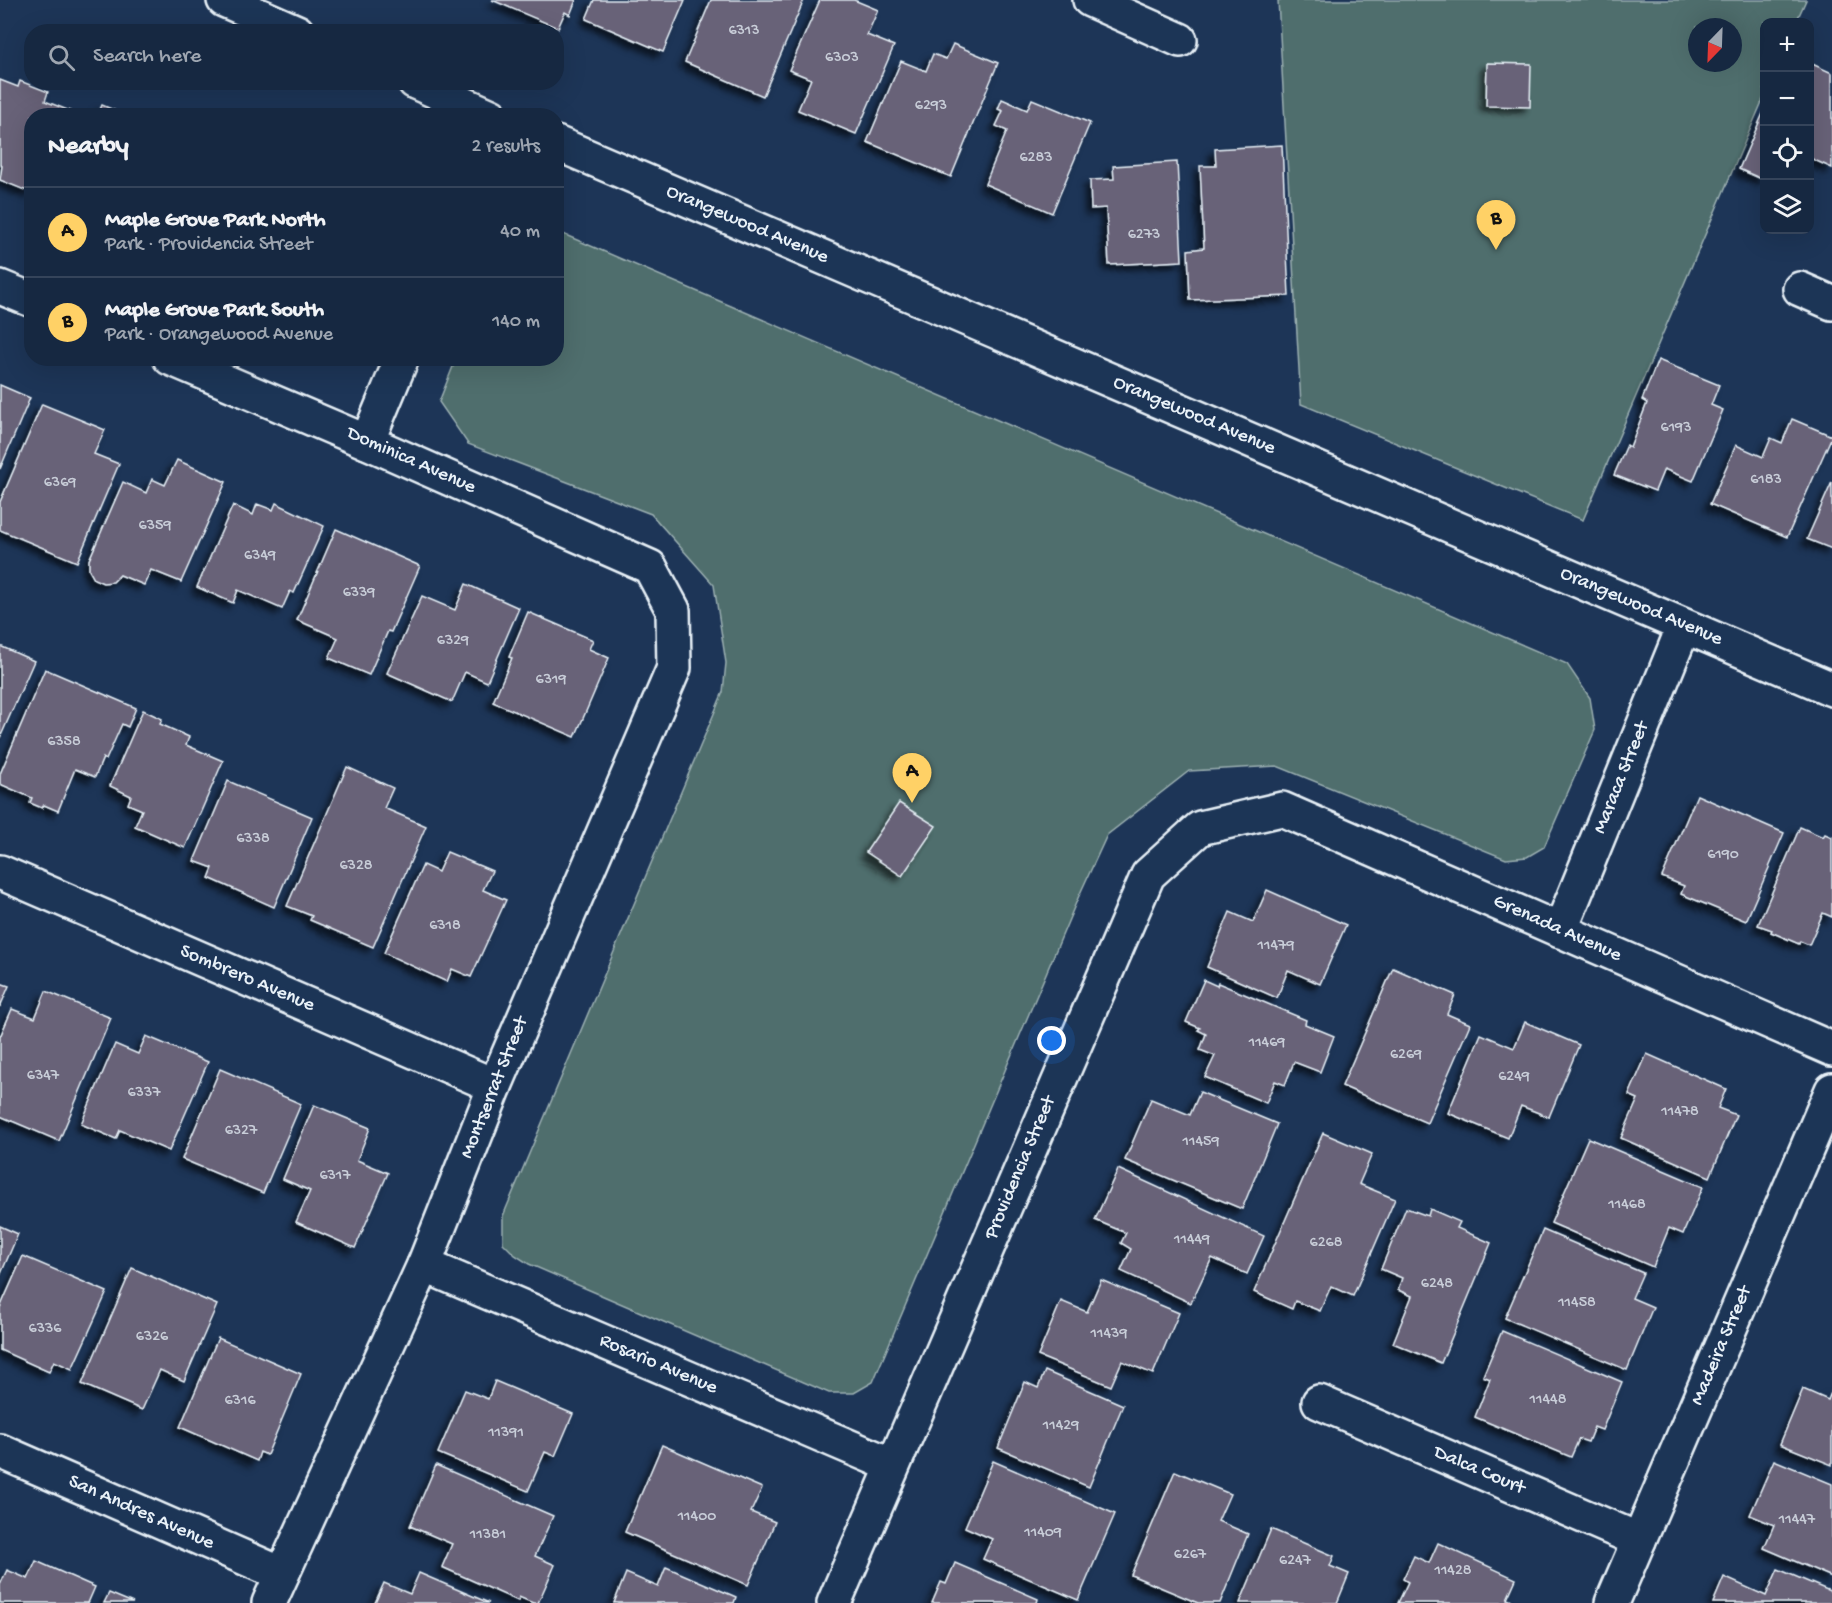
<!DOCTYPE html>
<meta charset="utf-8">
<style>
body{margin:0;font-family:"Gochi Hand",sans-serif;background:#23344c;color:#f1f3f6}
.controls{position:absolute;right:18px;top:18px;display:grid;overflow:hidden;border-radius:12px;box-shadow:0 6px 24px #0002}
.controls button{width:54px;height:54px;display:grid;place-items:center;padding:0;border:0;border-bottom:2px solid #35445a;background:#162841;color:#f1f3f6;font:30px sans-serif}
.compass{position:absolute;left:1688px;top:18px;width:54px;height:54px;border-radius:50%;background:#162841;box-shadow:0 6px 24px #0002;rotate:203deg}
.you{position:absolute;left:1052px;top:1041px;width:21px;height:21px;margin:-15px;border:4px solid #fff;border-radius:50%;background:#1a73e8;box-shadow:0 0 0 9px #1a73e833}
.badge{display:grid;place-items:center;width:39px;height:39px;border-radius:50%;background:#ffd166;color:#111;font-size:20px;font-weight:700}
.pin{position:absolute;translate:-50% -50px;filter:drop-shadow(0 2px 3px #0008)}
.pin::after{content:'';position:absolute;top:32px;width:21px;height:18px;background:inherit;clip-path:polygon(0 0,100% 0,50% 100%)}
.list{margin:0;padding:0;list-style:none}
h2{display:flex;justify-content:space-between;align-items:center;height:78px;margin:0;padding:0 24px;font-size:26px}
h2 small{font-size:20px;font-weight:400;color:#9ea6b1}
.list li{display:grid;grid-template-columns:39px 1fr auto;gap:18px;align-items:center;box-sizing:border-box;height:90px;padding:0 24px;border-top:2px solid #35445a}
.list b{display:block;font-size:22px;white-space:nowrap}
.list p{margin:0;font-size:20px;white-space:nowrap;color:#9ea6b1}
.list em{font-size:20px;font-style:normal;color:#9ea6b1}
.icon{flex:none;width:33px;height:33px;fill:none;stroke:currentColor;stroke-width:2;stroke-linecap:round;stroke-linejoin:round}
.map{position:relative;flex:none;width:1832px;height:1603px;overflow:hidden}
.search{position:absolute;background:#162841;box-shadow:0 6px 24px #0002;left:24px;top:24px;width:540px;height:66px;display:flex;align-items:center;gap:15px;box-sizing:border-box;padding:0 21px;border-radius:24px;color:#9ea6b1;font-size:22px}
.panel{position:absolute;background:#162841;box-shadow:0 6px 24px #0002;left:24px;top:108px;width:540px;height:258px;border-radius:24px}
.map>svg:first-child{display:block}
.green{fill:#4f6e6d;stroke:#9cb0b2;stroke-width:1.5;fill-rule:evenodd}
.building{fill:#686278;stroke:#e8f1f8;stroke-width:1.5;filter:url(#shadow)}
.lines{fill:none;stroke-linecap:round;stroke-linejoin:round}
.minor-casing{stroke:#e8f1f8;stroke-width:38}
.minor{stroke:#1d3557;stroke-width:33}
.labels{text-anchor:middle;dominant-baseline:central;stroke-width:5;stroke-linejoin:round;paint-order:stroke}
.number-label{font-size:16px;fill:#c8cdd8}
.street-label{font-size:20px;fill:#e8f1f8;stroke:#1d3557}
</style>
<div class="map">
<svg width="1832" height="1603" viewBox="0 0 1832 1603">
<defs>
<filter id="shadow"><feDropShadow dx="-5.5" dy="5.5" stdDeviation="3" flood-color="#0009"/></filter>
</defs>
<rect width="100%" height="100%" fill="#1d3557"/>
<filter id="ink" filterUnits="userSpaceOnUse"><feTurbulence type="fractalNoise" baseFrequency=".0167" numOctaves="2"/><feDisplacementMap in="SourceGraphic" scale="12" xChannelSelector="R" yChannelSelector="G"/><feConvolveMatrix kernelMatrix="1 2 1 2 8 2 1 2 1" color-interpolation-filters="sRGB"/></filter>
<g filter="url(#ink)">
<g class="green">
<path d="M1278,0h528l-10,22h-32v75l-181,423 -282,-116zM1697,27h36v36h-36z"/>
<polygon points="563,234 1567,664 1590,698 1595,730 1544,847 1527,857 1506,859 1277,766 1189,771 1107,835 1078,898 873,1382 854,1393 829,1393 529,1264 515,1255 503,1243 503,1216 723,692 726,663 714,585 651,514 468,444 439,402 456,359 556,358 557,235"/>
</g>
<g class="building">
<polygon points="492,0 576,0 570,15 565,12 558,28"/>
<polygon points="594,0 685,0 663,52 586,19"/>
<polygon points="711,0 804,0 763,96 685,62"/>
<polygon points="820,0 854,0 878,10 867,35 894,46 856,134 798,110 811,79 789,70"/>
<polygon points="953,44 998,63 951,177 867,142 901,61 926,71 933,54 946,59"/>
<polygon points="1487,63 1531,64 1530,107 1486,106"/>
<polygon points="1810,63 1832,73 1832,168 1810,158"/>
<polygon points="0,80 18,87 20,81 48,92 45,101 80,115 32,116 32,193 0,180 2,166 0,165"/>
<polygon points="1002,99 1027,110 1032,99 1090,123 1052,213 985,184 1007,131 996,126 1003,111 998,109"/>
<polygon points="102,105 128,116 97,116"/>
<polygon points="1764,111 1764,180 1739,169"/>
<polygon points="1282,145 1289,296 1190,300 1188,250 1204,248 1200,166 1216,166 1215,149"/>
<polygon points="1177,162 1182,261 1109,265 1106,208 1091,209 1090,180 1114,179 1113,166"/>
<polygon points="1658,360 1719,385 1711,405 1723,410 1693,481 1664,469 1655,491 1614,475 1627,445 1630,447 1647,403 1642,400"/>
<polygon points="0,385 30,398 0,469"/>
<polygon points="42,404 105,430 94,454 119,464 77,562 0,530 0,502"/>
<polygon points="1792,419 1832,436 1787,537 1710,504 1736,445 1763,457 1771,438 1782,443"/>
<polygon points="177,460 226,482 181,582 151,570 144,585 120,575 113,582 103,583 94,579 89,570 89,560 123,482 146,493 152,479 165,485"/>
<polygon points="1832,482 1832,549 1807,539"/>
<polygon points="276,503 324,526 294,593 290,591 282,609 238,590 233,603 197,587 233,505 253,515 257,504 273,510"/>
<polygon points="336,529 420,566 391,632 388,631 369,675 329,658 338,638 297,620"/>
<polygon points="466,584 519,608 487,682 465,672 452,702 387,673 422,596 455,610"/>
<polygon points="528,612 593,640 589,649 609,658 575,737 493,702 512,658 509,657"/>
<polygon points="0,646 34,661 0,738"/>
<polygon points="45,669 136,708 128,727 122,724 106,760 103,758 95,777 75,769 58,811 44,805 42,808 30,803 32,798 0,784 0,774"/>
<polygon points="143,710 162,719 160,724 189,737 186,745 223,761 185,848 135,826 142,810 128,804 131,796 110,786"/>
<polygon points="347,767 393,788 384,808 426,826 373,947 310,920 312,916 287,906"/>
<polygon points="228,781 312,817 274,907 209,878 213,868 194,861"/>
<polygon points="1697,795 1784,833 1746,921 1681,894 1684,886 1662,877"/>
<polygon points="899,803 936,826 902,876 866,852"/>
<polygon points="1800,827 1823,837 1825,834 1832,837 1832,917 1823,913 1809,945 1800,941 1799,944 1771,932 1772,930 1758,925"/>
<polygon points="447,852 492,871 483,890 506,900 471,977 452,969 447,982 384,953 423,865 438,872"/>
<polygon points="1267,890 1346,925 1320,984 1288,970 1277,998 1207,967 1230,912 1253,922"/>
<polygon points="1393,968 1455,995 1447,1014 1470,1024 1427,1123 1342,1086"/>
<polygon points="1204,980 1217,986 1218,983 1306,1020 1305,1024 1334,1036 1320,1072 1294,1062 1285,1085 1275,1081 1266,1103 1205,1077 1215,1056 1200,1050 1206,1034 1198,1030 1200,1028 1186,1022"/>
<polygon points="0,983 9,986 0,1007"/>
<polygon points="46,991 111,1018 59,1141 0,1116 0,1037 12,1009 35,1018"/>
<polygon points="1525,1022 1579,1045 1549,1117 1521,1106 1508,1138 1448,1113 1481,1034 1514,1048"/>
<polygon points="146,1036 208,1062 169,1151 120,1130 116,1139 81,1124 115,1044 138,1054"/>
<polygon points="1647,1054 1726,1089 1718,1108 1736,1115 1710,1177 1621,1138 1638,1099 1629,1095"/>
<polygon points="220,1069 301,1104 263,1193 182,1159"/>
<polygon points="1200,1092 1277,1124 1242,1209 1125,1160 1151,1099 1190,1115"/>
<polygon points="314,1105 370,1128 357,1160 388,1173 355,1248 296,1222 310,1191 283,1179"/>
<polygon points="1323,1133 1372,1154 1359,1184 1395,1199 1353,1296 1331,1286 1320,1311 1295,1301 1292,1309 1254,1292"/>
<polygon points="1588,1138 1703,1187 1683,1234 1669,1228 1653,1267 1551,1223"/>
<polygon points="1118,1169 1264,1236 1247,1274 1212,1258 1191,1303 1121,1271 1131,1249 1121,1243 1126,1233 1095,1220"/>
<polygon points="1406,1208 1428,1216 1430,1209 1460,1222 1457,1228 1491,1243 1441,1363 1393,1343 1412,1296 1398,1290 1402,1278 1381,1269"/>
<polygon points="0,1226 18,1234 0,1276"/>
<polygon points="1543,1230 1643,1273 1632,1298 1653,1307 1627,1370 1505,1318"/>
<polygon points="23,1256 107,1292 72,1369 54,1361 49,1372 0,1350 0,1308"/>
<polygon points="132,1268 217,1305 184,1381 160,1370 142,1410 82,1384"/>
<polygon points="1101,1280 1179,1313 1153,1374 1122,1361 1111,1386 1038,1356 1061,1301 1087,1312"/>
<polygon points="1502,1331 1622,1382 1602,1430 1594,1427 1588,1442 1579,1439 1571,1457 1475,1417 1490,1379 1483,1376"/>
<polygon points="218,1338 301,1374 267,1455 260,1452 257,1461 180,1427"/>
<polygon points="1045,1371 1123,1405 1089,1487 998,1448 1025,1382 1038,1388"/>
<polygon points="495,1381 573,1414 555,1456 545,1452 528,1491 438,1453 465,1390 488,1399"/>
<polygon points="1803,1389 1828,1400 1832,1390 1832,1465 1780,1444"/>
<polygon points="662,1445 762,1488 751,1512 775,1522 748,1585 625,1532"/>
<polygon points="1774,1460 1832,1484 1832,1577 1764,1548 1774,1525 1750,1515"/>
<polygon points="993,1461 1115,1514 1078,1600 983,1559 992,1539 965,1527"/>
<polygon points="436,1465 553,1516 535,1556 555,1565 538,1603 533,1603 519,1597 518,1601 442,1567 452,1544 410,1526"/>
<polygon points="1175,1471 1230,1494 1218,1521 1248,1534 1220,1603 1198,1603 1131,1575"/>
<polygon points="1271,1529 1334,1556 1330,1566 1349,1574 1337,1603 1240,1603"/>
<polygon points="1438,1543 1516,1579 1507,1599 1517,1603 1398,1603 1408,1582 1403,1579 1414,1556 1429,1563"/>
<polygon points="36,1561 95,1587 88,1603 0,1603 0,1585 7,1570 28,1579"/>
<polygon points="955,1563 1038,1599 1037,1603 932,1603 941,1582 946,1584"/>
<polygon points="666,1567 736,1597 734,1603 614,1603 626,1573 658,1587"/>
<polygon points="1778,1569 1832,1592 1832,1603 1713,1603 1724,1577 1766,1596"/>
<polygon points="419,1573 489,1603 375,1603 384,1583 410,1594"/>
<polygon points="109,1593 133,1603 104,1603"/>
</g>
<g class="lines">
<defs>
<g id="minor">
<polyline points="224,0 297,32"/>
<polyline points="1090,0 1180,40"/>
<polyline points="415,82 491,116"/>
<polyline points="556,143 1832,689"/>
<polyline points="0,287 32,300"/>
<polyline points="1800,289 1832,303"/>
<polyline points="170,358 367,442 650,567 673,610 674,668 495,1086 424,1265 269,1603"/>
<polyline points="367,442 402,358"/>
<polyline points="0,872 495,1086"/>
<polyline points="1560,931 1684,626"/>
<polyline points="424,1265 892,1465"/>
<polyline points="1319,1402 1639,1540"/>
<polyline points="0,1451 282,1574"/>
<polyline points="834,1603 1148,875 1200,828 1282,809 1832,1049"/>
<polyline points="1612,1603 1832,1090"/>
</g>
</defs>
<use href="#minor" class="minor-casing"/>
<use href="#minor" class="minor"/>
</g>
</g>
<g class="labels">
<g class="number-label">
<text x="744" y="31">6313</text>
<text x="842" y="58">6303</text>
<text x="931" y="106">6293</text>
<text x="1036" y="158">6283</text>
<text x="1144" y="235">6273</text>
<text x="1676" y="428">6193</text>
<text x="1766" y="480">6183</text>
<text x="60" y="483">6369</text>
<text x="155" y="526">6359</text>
<text x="260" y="556">6349</text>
<text x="359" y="593">6339</text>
<text x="453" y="641">6329</text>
<text x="551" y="680">6319</text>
<text x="64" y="742">6358</text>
<text x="253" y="839">6338</text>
<text x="1723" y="855">6190</text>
<text x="356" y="866">6328</text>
<text x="445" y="926">6318</text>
<text x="1276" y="946">11479</text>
<text x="1267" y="1043">11469</text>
<text x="1406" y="1055">6269</text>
<text x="43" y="1076">6347</text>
<text x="1514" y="1077">6249</text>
<text x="144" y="1093">6337</text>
<text x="1680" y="1112">11478</text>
<text x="241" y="1131">6327</text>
<text x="1201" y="1142">11459</text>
<text x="335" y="1176">6317</text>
<text x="1627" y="1205">11468</text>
<text x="1192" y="1240">11449</text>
<text x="1326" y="1243">6268</text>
<text x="1437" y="1284">6248</text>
<text x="1577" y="1303">11458</text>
<text x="45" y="1329">6336</text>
<text x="1109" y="1334">11439</text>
<text x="152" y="1337">6326</text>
<text x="1548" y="1400">11448</text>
<text x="240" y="1401">6316</text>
<text x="1061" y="1426">11429</text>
<text x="506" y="1433">11391</text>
<text x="697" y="1517">11400</text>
<text x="1797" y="1520">11447</text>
<text x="1043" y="1533">11409</text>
<text x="488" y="1535">11381</text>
<text x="1190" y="1555">6267</text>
<text x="1295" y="1561">6247</text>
<text x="1453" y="1571">11428</text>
</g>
<g class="street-label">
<text transform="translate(747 225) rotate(23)">Orangewood Avenue</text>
<text transform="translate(1194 416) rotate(23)">Orangewood Avenue</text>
<text transform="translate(411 461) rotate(24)">Dominica Avenue</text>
<text transform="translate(1641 607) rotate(23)">Orangewood Avenue</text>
<text transform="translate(1622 778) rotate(-68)">Maraca Street</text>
<text transform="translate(1557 929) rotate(24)">Grenada Avenue</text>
<text transform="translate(247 979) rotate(23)">Sombrero Avenue</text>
<text transform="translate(495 1088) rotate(-68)">Montserrat Street</text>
<text transform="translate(1021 1168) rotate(-67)">Providencia Street</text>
<text transform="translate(1722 1346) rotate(-67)">Madeira Street</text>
<text transform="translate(658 1365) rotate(23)">Rosario Avenue</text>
<text transform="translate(1479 1471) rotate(23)">Dalca Court</text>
<text transform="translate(141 1513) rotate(24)">San Andres Avenue</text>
</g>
</g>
</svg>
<div class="controls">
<button>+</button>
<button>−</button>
<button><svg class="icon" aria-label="locate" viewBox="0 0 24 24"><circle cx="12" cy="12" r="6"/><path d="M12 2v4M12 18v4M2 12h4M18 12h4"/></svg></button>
<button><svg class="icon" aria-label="layers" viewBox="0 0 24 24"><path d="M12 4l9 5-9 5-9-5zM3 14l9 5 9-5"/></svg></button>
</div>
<svg class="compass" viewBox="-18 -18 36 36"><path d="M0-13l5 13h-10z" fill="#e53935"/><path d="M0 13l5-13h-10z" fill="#9ea6b1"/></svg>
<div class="you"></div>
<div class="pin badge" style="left:912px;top:803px">A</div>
<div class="pin badge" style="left:1496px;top:250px">B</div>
<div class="search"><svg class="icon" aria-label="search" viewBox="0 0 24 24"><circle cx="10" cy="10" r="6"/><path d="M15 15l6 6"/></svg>Search here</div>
<section class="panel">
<h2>Nearby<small>2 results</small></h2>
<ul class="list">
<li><span class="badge">A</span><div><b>Maple Grove Park North</b><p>Park · Providencia Street</p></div><em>40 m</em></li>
<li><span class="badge">B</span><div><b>Maple Grove Park South</b><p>Park · Orangewood Avenue</p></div><em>140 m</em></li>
</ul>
</section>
</div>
